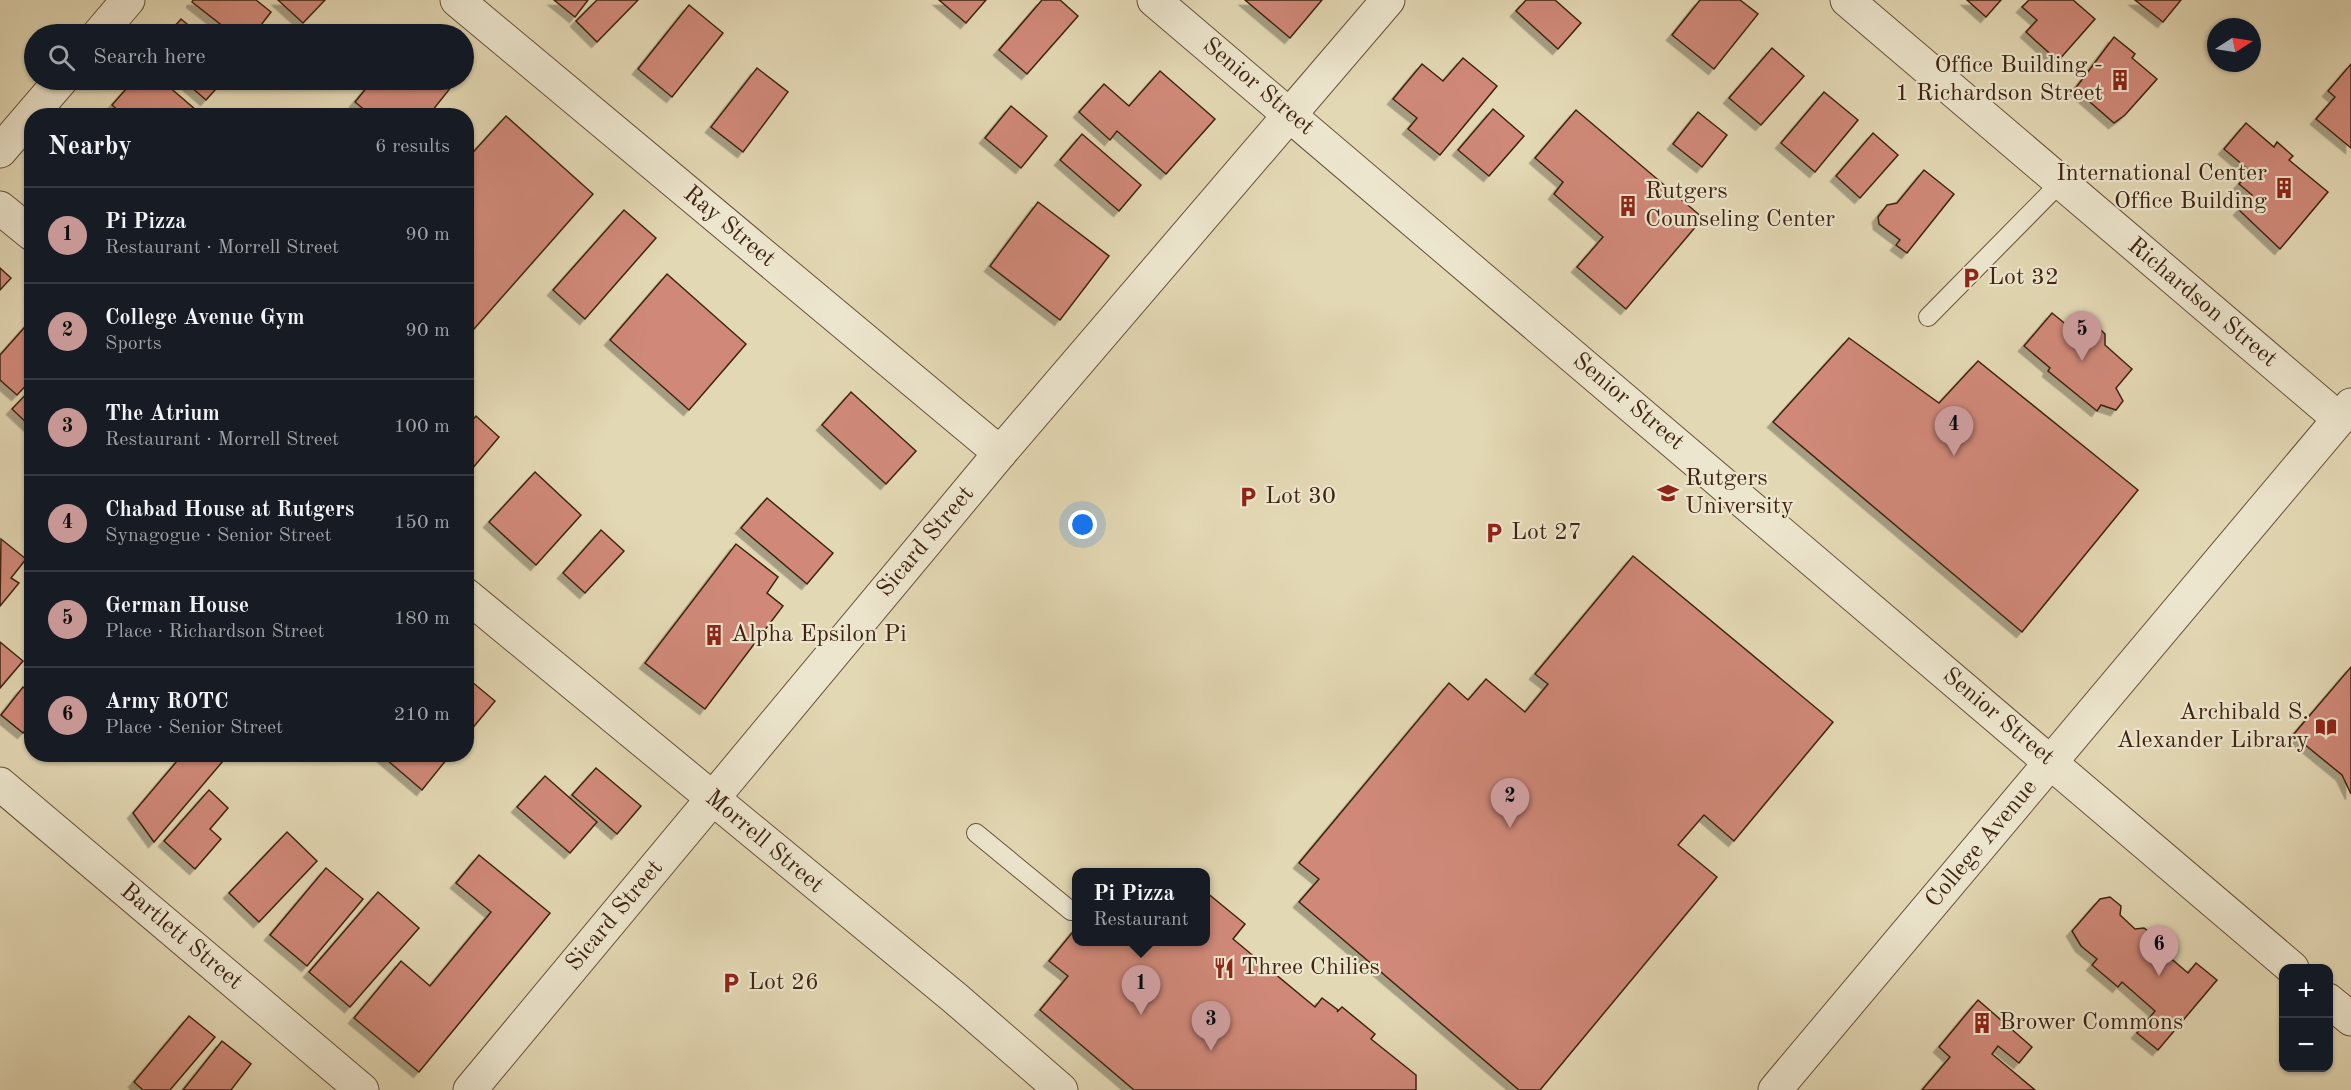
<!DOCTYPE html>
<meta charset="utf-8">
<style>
body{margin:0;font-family:"Old Standard TT",serif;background:#20242c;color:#f1f3f6}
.controls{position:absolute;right:18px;bottom:18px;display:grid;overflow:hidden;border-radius:12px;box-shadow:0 2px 4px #0004}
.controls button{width:54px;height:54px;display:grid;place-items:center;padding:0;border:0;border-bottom:2px solid #363941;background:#171b24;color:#f1f3f6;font:30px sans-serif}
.compass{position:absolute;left:2207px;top:18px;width:54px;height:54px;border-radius:50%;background:#171b24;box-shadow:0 2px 4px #0004;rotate:78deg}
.you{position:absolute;left:1083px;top:525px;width:21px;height:21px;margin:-15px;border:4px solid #fff;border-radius:50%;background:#1a73e8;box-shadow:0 0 0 9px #1a73e833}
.badge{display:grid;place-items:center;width:39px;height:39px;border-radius:50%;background:#c59692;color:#111;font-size:20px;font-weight:700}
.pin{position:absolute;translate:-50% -50px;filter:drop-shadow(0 2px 3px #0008)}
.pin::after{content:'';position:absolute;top:32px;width:21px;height:18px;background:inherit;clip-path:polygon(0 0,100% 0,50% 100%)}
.popup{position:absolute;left:1072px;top:868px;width:138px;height:78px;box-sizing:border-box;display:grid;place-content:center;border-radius:12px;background:#171b24;filter:drop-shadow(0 2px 4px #0005);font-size:20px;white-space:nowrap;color:#9ea1a6}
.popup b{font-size:22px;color:#f1f3f6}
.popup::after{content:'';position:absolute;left:50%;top:100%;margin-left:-12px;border:12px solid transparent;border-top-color:#171b24}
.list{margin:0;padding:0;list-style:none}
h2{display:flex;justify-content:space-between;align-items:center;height:78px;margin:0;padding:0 24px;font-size:26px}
h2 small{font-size:20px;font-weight:400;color:#9ea1a6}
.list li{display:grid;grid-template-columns:39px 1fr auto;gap:18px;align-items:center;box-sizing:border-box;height:96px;padding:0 24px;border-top:2px solid #363941}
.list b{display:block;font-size:22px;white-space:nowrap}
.list p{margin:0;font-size:20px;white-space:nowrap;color:#9ea1a6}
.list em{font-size:20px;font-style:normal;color:#9ea1a6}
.icon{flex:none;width:33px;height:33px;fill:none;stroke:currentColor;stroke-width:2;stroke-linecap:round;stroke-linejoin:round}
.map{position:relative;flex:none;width:2351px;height:1090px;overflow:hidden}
.search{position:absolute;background:#171b24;box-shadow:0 2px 4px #0004;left:24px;top:24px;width:450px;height:66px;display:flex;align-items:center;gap:15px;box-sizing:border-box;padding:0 21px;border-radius:33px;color:#9ea1a6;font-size:22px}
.panel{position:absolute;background:#171b24;box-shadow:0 2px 4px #0004;left:24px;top:108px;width:450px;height:654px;border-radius:24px}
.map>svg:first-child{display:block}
.building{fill:#d08979;stroke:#3f2411;stroke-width:1.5;filter:url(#shadow)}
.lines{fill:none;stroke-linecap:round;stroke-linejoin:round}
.service-casing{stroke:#68513a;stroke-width:20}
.minor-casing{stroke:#68513a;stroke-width:35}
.service{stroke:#ede6ce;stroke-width:18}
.minor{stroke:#ede6ce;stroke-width:33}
.labels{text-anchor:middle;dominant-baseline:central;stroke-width:4.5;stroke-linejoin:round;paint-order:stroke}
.poi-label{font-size:24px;fill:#3f2411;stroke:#ede6ce;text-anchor:start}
.street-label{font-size:24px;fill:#3f2411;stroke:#ede6ce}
</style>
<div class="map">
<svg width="2351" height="1090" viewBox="0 0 2351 1090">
<defs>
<filter id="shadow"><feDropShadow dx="-5.5" dy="5.5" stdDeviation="0" flood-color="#0004"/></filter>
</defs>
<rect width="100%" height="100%" fill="#e3d8b4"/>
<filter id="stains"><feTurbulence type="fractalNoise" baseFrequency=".00333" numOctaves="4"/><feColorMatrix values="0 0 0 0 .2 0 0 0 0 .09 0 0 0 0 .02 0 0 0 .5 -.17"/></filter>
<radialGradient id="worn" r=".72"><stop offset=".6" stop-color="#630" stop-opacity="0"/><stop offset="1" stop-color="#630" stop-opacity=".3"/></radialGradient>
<g class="building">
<polygon points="193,0 256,0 271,12 254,34 233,34 192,2"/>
<polygon points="278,0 325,0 303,23"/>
<polygon points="554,0 588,0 575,17"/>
<polygon points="597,0 638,0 597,42 576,21"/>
<polygon points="939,0 986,0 966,23"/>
<polygon points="1042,0 1060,0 1078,16 1027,74 999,50"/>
<polygon points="1245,0 1322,0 1290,38"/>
<polygon points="1526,0 1555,0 1581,23 1558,49 1516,11"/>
<polygon points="1700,0 1740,0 1758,14 1714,69 1672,35"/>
<polygon points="1967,0 2001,0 1986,17"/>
<polygon points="2029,0 2073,0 2095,19 2058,61 2026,32 2037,20 2022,7"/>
<polygon points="2135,0 2181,0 2163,22"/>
<polygon points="689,5 723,33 672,97 638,69"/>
<polygon points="181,19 199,34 168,34"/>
<polygon points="2114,37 2135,54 2132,58 2157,79 2125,115 2114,123 2075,89"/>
<polygon points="1772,48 1804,76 1761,125 1729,98"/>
<polygon points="1463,58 1497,86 1440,155 1408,129 1417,118 1393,99 1422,64 1443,81"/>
<polygon points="2351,64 2351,148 2316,119 2335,97 2328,91"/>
<polygon points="757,68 788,92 743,152 711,127"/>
<polygon points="1160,71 1215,119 1166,174 1117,131 1110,140 1079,112 1104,84 1129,106"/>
<polygon points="134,80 161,80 203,116 124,116 112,105"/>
<polygon points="183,80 224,80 206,100"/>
<polygon points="373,80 444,80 452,86 428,116 372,116 355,102"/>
<polygon points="1824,92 1858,120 1815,172 1781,143"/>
<polygon points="1011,106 1047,136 1021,168 985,138"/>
<polygon points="1493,109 1524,136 1489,176 1458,150"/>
<polygon points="1576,110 1703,218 1626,309 1577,267 1603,237 1554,194 1563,182 1535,158"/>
<polygon points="1698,112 1727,135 1702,167 1673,144"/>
<polygon points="506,116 593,194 466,338 466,160"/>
<polygon points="2246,123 2274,147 2277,142 2293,156 2289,160 2328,192 2280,249 2239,210 2252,195 2239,184 2250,171 2224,149"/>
<polygon points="1873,133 1898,155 1860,198 1836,176"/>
<polygon points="1082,134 1141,185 1119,211 1060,160"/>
<polygon points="1924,170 1954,194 1907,253 1896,245 1900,240 1879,224 1878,217 1887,205 1897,203"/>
<polygon points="1038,202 1109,256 1060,320 990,266"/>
<polygon points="624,210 656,238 585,319 553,290"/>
<polygon points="0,268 11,278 0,290"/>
<polygon points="667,274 746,344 689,410 610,340"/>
<polygon points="2052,313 2078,334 2084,327 2089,332 2100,329 2105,334 2105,345 2132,369 2116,388 2123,401 2116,410 2101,405 2097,411 2048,371 2050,368 2024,346"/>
<polygon points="32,319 32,379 17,395 0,380 0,355"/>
<polygon points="1849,338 1939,403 1978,361 2138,490 2022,632 1773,422"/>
<polygon points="32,388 32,428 12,409"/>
<polygon points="851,392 916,451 886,484 822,425"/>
<polygon points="476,416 499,437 466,476 466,427"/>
<polygon points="535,472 581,515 536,565 489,522"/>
<polygon points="767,498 833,553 807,584 741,528"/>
<polygon points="601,530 624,551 585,593 563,573"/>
<polygon points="1,539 26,559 11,578 19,583 0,606"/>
<polygon points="736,544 778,577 767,593 783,606 705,709 645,663"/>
<polygon points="1633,556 1833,722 1734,841 1704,815 1678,845 1717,877 1540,1090 1519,1090 1299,902 1319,879 1299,863 1449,683 1468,700 1486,679 1525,712 1548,684 1535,674"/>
<polygon points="0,642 23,661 0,688"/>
<polygon points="2351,667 2351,794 2342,775 2293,735"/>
<polygon points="466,677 495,701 466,736"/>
<polygon points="23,687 32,694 32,723 23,733 1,715"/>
<polygon points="183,754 229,754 154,842 133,813"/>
<polygon points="380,754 451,754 422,790"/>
<polygon points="596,768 641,806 617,834 572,795"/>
<polygon points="545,776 597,822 570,853 517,807"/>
<polygon points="209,790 228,808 210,829 221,839 195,869 164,841"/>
<polygon points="287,832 317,861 259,922 229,893"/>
<polygon points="479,855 550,913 419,1072 354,1018 401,961 430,986 491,912 456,883"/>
<polygon points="326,868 363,899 307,966 270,935"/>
<polygon points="378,892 419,928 350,1007 309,972"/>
<polygon points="1206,892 1245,924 1233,939 1315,1007 1322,998 1338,1010 1337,1012 1342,1007 1375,1034 1371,1039 1416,1075 1416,1090 1134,1090 1040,1010 1068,976 1049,961 1076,928 1076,942 1206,942"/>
<polygon points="2110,897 2121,906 2120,915 2135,929 2144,928 2152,934 2153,943 2188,973 2196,963 2217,980 2158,1050 2137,1033 2155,1011 2122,982 2118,987 2092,965 2097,959 2081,946 2072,931 2100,899"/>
<polygon points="1978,1000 2032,1047 2019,1063 1998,1046 1992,1054 2035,1090 1922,1090 1950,1057 1939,1047"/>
<polygon points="189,1016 215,1037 170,1090 143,1090 134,1082"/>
<polygon points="222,1041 251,1064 231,1090 183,1090"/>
</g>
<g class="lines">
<defs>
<g id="service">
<polyline points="1928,317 2061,182"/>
<polyline points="976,833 1071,911"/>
</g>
<g id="minor">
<polyline points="457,0 1000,453"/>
<polyline points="1154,0 2292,968"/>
<polyline points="1847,0 2339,419"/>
<polyline points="99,34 128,0"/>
<polyline points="0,151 61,80"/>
<polyline points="0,208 32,234"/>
<polyline points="466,595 955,998 1061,1090"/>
<polyline points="0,784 362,1090"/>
<polyline points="2328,1000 2351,1019"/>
<polyline points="470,1090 1000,453 1388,0"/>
<polyline points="1775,1090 2351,405"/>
</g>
</defs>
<use href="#service" class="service-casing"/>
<use href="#minor" class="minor-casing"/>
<use href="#service" class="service"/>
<use href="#minor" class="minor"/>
</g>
<defs>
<symbol id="building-bare" viewBox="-9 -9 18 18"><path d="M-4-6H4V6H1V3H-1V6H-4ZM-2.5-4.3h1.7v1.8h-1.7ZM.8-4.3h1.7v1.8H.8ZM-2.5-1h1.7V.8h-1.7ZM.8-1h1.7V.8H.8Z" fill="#8f2418" stroke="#ede6ce" stroke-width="2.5" paint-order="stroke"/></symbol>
<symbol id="parking-bare" viewBox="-9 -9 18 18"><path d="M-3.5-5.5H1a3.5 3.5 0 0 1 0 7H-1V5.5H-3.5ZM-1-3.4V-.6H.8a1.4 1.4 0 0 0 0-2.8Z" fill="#8f2418" stroke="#ede6ce" stroke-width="2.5" paint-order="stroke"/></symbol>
<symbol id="university-bare" viewBox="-9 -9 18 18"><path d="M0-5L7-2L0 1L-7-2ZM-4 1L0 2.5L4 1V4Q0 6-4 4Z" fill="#8f2418" stroke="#ede6ce" stroke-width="2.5" paint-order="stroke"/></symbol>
<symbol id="library-bare" viewBox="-9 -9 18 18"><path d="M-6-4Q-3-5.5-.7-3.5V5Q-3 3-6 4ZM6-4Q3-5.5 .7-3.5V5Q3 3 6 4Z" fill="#8f2418" stroke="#ede6ce" stroke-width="2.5" paint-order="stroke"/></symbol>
<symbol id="restaurant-bare" viewBox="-9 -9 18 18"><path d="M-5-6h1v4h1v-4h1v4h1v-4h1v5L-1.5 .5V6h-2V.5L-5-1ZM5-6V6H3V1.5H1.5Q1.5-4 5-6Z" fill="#8f2418" stroke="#ede6ce" stroke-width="2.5" paint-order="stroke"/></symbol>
</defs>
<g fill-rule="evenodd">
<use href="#building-bare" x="2105" y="65" width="30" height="30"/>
<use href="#building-bare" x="2269" y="173" width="30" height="30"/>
<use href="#building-bare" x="1613" y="191" width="30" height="30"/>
<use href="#parking-bare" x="1956" y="263" width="30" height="30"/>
<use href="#university-bare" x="1653" y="478" width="30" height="30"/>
<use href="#parking-bare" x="1233" y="482" width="30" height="30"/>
<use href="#parking-bare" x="1479" y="518" width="30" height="30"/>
<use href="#building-bare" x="699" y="620" width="30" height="30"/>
<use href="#library-bare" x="2311" y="712" width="30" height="30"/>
<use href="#restaurant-bare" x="1209" y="953" width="30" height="30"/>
<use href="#parking-bare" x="716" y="968" width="30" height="30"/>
<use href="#building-bare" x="1967" y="1008" width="30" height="30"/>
</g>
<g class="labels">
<g class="poi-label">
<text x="2103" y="66" text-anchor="end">Office Building -<tspan x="2103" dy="28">1 Richardson Street</tspan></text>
<text x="2267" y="174" text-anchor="end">International Center<tspan x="2267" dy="28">Office Building</tspan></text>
<text x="1645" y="192">Rutgers<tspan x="1645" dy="28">Counseling Center</tspan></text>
<text x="1988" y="278">Lot 32</text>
<text x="1685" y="479">Rutgers<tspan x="1685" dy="28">University</tspan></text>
<text x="1265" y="497">Lot 30</text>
<text x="1511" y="533">Lot 27</text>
<text x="731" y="635">Alpha Epsilon Pi</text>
<text x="2309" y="713" text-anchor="end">Archibald S.<tspan x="2309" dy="28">Alexander Library</tspan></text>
<text x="1241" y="968">Three Chilies</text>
<text x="748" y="983">Lot 26</text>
<text x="1999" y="1023">Brower Commons</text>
</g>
<g class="street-label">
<text transform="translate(1258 87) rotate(40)">Senior Street</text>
<text transform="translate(729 227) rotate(40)">Ray Street</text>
<text transform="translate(2202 303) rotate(40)">Richardson Street</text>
<text transform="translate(1628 402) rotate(40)">Senior Street</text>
<text transform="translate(926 542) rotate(-50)">Sicard Street</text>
<text transform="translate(1998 717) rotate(40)">Senior Street</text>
<text transform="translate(764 842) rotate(40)">Morrell Street</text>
<text transform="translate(1982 844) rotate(-50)">College Avenue</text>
<text transform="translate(615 916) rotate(-50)">Sicard Street</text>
<text transform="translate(181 937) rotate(40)">Bartlett Street</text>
</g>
</g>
<rect width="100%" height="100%" filter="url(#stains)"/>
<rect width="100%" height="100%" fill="url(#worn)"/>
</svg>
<div class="controls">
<button>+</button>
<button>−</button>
</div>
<svg class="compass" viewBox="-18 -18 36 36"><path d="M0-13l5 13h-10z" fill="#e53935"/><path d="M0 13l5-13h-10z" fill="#9ea1a6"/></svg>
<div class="you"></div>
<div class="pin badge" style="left:1141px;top:1015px">1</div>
<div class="popup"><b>Pi Pizza</b>Restaurant</div>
<div class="pin badge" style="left:1510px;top:828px">2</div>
<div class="pin badge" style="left:1211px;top:1051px">3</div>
<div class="pin badge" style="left:1954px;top:456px">4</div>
<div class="pin badge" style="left:2082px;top:361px">5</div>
<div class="pin badge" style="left:2159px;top:976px">6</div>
<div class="search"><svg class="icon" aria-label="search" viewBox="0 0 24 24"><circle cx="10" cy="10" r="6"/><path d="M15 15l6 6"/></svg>Search here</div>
<section class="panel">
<h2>Nearby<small>6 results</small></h2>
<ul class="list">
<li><span class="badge">1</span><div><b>Pi Pizza</b><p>Restaurant · Morrell Street</p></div><em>90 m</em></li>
<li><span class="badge">2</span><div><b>College Avenue Gym</b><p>Sports</p></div><em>90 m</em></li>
<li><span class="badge">3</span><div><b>The Atrium</b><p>Restaurant · Morrell Street</p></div><em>100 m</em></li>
<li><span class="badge">4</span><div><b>Chabad House at Rutgers</b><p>Synagogue · Senior Street</p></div><em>150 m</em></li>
<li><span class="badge">5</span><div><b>German House</b><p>Place · Richardson Street</p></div><em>180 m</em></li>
<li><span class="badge">6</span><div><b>Army ROTC</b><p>Place · Senior Street</p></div><em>210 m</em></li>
</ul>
</section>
</div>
